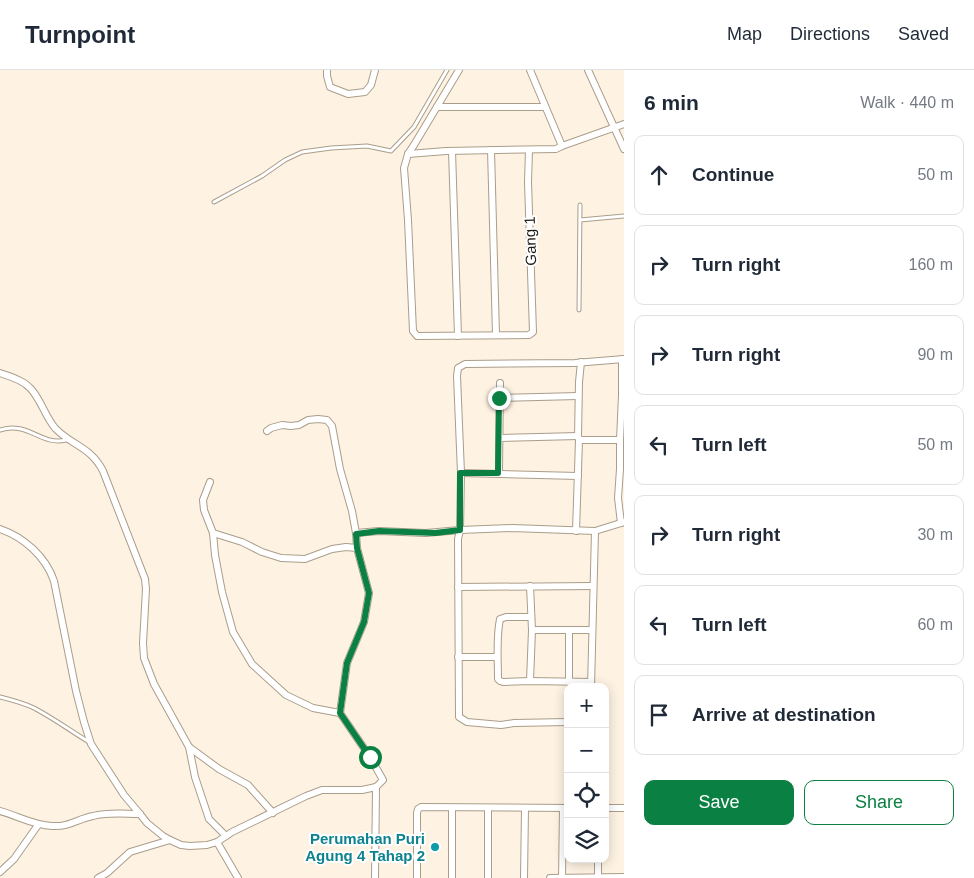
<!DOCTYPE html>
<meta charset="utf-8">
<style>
body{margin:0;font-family:Arial,sans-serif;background:#f6f6f7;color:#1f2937}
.controls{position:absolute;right:15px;bottom:15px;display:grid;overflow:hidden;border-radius:10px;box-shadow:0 2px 12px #0003}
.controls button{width:45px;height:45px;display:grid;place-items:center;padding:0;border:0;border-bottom:1px solid #e0e1e3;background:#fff;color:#1f2937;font:25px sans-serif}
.stop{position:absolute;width:15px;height:15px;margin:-11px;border:4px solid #0b8043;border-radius:50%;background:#fff}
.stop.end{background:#0b8043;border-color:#fff;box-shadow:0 1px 5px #0008}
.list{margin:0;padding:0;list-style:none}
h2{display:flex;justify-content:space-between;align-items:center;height:65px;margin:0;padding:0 20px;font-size:21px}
h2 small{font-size:16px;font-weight:400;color:#747a83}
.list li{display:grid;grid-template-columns:32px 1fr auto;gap:15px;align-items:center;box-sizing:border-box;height:80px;margin:0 10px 10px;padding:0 10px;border:1px solid #e0e1e3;border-radius:10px}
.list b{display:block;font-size:19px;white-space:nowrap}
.list em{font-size:16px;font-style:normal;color:#747a83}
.actions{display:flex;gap:10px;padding:15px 20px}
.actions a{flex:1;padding:11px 0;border:1px solid #0b8043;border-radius:10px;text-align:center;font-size:18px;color:#0b8043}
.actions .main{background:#0b8043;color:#fff}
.icon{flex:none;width:28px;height:28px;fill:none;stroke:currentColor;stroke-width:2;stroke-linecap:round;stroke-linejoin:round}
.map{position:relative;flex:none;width:624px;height:808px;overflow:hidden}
header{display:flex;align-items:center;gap:30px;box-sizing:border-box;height:70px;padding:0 25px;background:#fff;border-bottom:1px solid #e0e1e3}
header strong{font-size:24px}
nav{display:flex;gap:28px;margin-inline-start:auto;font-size:18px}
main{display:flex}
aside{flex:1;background:#fff}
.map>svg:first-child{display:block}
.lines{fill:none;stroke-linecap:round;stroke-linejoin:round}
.service-casing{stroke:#aa9d8a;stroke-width:5}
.minor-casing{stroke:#aa9d8a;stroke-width:8}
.service{stroke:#fff;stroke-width:3}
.minor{stroke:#fff;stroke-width:6}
.route{stroke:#0b8043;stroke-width:6}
.culture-dot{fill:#0f9aa8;stroke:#fff;stroke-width:2}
.labels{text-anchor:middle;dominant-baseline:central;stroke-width:4;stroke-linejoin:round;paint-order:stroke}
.street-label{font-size:15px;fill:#201b14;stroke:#fff}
.culture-label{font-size:15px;font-weight:bold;fill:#0d838f;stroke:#fff;text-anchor:end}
</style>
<header>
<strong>Turnpoint</strong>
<nav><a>Map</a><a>Directions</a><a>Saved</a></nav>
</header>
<main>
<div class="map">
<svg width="624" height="808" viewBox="0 0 624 808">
<rect width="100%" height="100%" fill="#fef3e3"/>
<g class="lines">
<defs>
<g id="service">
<polyline points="214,132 262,106 285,90 302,82 331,78 367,76 391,81 414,57 447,0"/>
<polyline points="580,150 624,146"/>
<polyline points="579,240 580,135"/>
<path d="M0,360c29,-9 40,16 66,10"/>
<path d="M0,627c12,3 23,6 34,11 19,10 37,23 55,34"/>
</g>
<g id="minor">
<polyline points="327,0 327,6 330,17 348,24 365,22 371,15 375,0"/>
<polyline points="459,0 414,75 408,84 404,98 408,150 413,261 417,266 529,265 533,262 528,112 529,80"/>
<polyline points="588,0 624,79"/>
<polyline points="437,37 545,37"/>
<polyline points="562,76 624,54"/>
<polyline points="491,80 496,265"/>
<polyline points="452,81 458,266"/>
<polyline points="408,84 446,81 556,79 562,76 530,0"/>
<path d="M0,303c11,4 23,7 31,16 10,11 14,27 24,39 17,18 35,18 48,43l42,108 1,10 -3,54 1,15 10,26 35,63 30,22 29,16 25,28"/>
<polyline points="499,328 578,326"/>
<polyline points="500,368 578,366"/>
<polyline points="579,370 620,370"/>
<polyline points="461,403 578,406"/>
<polyline points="499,403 500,313"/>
<polyline points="210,412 203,430 204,440 213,463 215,485 222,522 233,562 252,594 286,625 313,638 340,643"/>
<polyline points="621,453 618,428 620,399 620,370 622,325 622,289"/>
<path d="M0,459c24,8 46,28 54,52l22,110 8,31 7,22 33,51 16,19 7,9 16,13 7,4 11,5 9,1 17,-1 10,-3 15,-10 74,-36 16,-6h40l14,-3 7,-7 -13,-23 -30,-44 7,-50 17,-41 5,-29 -12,-45 -1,-15 -4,-22 -12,-42 -8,-43 -5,-6 -9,-1 -10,1 -9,5 -8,1 -9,-1 -11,3 -4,3"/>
<polyline points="576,461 579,370 578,366 579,312 581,292"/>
<polyline points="213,463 242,472 262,482 281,488 305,489 332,479 346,477 357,478"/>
<polyline points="356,463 379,461 426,463 460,460 512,458 595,461 624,452"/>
<polyline points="530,516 532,560 530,611"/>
<polyline points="458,517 593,516"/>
<path d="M531,547h-25l-6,2c-4,19 -2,40 -2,60l2,2 3,1 27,-1 61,1"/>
<polyline points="532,560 592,560"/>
<polyline points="569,560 569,612"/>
<polyline points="458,587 497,587"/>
<polyline points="591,617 595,461"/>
<polyline points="568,652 514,653 501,655 467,652 459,647 458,469 460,460 461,403 457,306 458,298 465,294 575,293 624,289"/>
<polyline points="189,677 195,707 209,749 226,766"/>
<polyline points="605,738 624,738"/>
<path d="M0,741c18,5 33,14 52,15 18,1 25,-7 41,-10 15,-4 31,-2 47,-2"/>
<polyline points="217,772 238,808"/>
<polyline points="598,789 598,808"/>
<polyline points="0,802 14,789 38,755"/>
<polyline points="98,808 107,803 130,782 170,770"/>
<polyline points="375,808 376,717"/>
<polyline points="417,808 417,743 418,739 421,737 568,738"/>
<polyline points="452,808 452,738"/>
<polyline points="488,808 488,738"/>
<polyline points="524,808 525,738"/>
<polyline points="550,808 624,807"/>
<polyline points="562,808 563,739"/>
</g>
</defs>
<use href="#service" class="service-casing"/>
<use href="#minor" class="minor-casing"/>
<use href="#service" class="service"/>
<use href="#minor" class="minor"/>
</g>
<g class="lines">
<polyline class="route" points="370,687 340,643 347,593 364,552 369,523 357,478 356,464 379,461 435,463 460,460 460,403 498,403 499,328"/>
</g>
<circle class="culture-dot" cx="435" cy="777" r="5"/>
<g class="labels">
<g class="street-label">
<text transform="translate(530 171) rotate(-92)">Gang 1</text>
</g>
<g class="culture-label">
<text x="425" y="768">Perumahan Puri<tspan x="425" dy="17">Agung 4 Tahap 2</tspan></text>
</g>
</g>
</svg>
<div class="controls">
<button>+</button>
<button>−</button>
<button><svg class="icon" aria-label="locate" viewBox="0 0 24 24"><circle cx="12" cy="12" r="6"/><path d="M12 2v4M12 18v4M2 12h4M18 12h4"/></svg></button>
<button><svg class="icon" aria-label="layers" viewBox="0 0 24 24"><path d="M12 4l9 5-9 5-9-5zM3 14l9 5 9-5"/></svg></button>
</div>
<div class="stop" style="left:370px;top:687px"></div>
<div class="stop end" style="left:499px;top:328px"></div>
</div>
<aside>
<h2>6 min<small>Walk · 440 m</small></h2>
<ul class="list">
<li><svg class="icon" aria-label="ahead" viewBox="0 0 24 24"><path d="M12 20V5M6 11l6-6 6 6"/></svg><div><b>Continue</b></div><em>50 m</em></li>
<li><svg class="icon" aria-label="right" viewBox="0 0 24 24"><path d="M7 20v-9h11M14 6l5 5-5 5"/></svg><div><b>Turn right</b></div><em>160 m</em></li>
<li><svg class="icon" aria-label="right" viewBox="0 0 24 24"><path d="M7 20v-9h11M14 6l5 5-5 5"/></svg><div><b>Turn right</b></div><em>90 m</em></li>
<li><svg class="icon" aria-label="left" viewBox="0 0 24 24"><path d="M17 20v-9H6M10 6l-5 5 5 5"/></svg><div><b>Turn left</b></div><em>50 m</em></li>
<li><svg class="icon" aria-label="right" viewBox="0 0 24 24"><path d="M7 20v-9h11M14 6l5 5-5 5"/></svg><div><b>Turn right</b></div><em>30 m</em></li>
<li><svg class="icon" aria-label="left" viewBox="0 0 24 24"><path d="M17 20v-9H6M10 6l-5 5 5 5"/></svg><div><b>Turn left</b></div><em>60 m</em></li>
<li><svg class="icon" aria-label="arrive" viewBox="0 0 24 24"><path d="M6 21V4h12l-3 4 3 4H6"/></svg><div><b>Arrive at destination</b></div></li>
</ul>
<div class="actions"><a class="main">Save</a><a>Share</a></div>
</aside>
</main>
